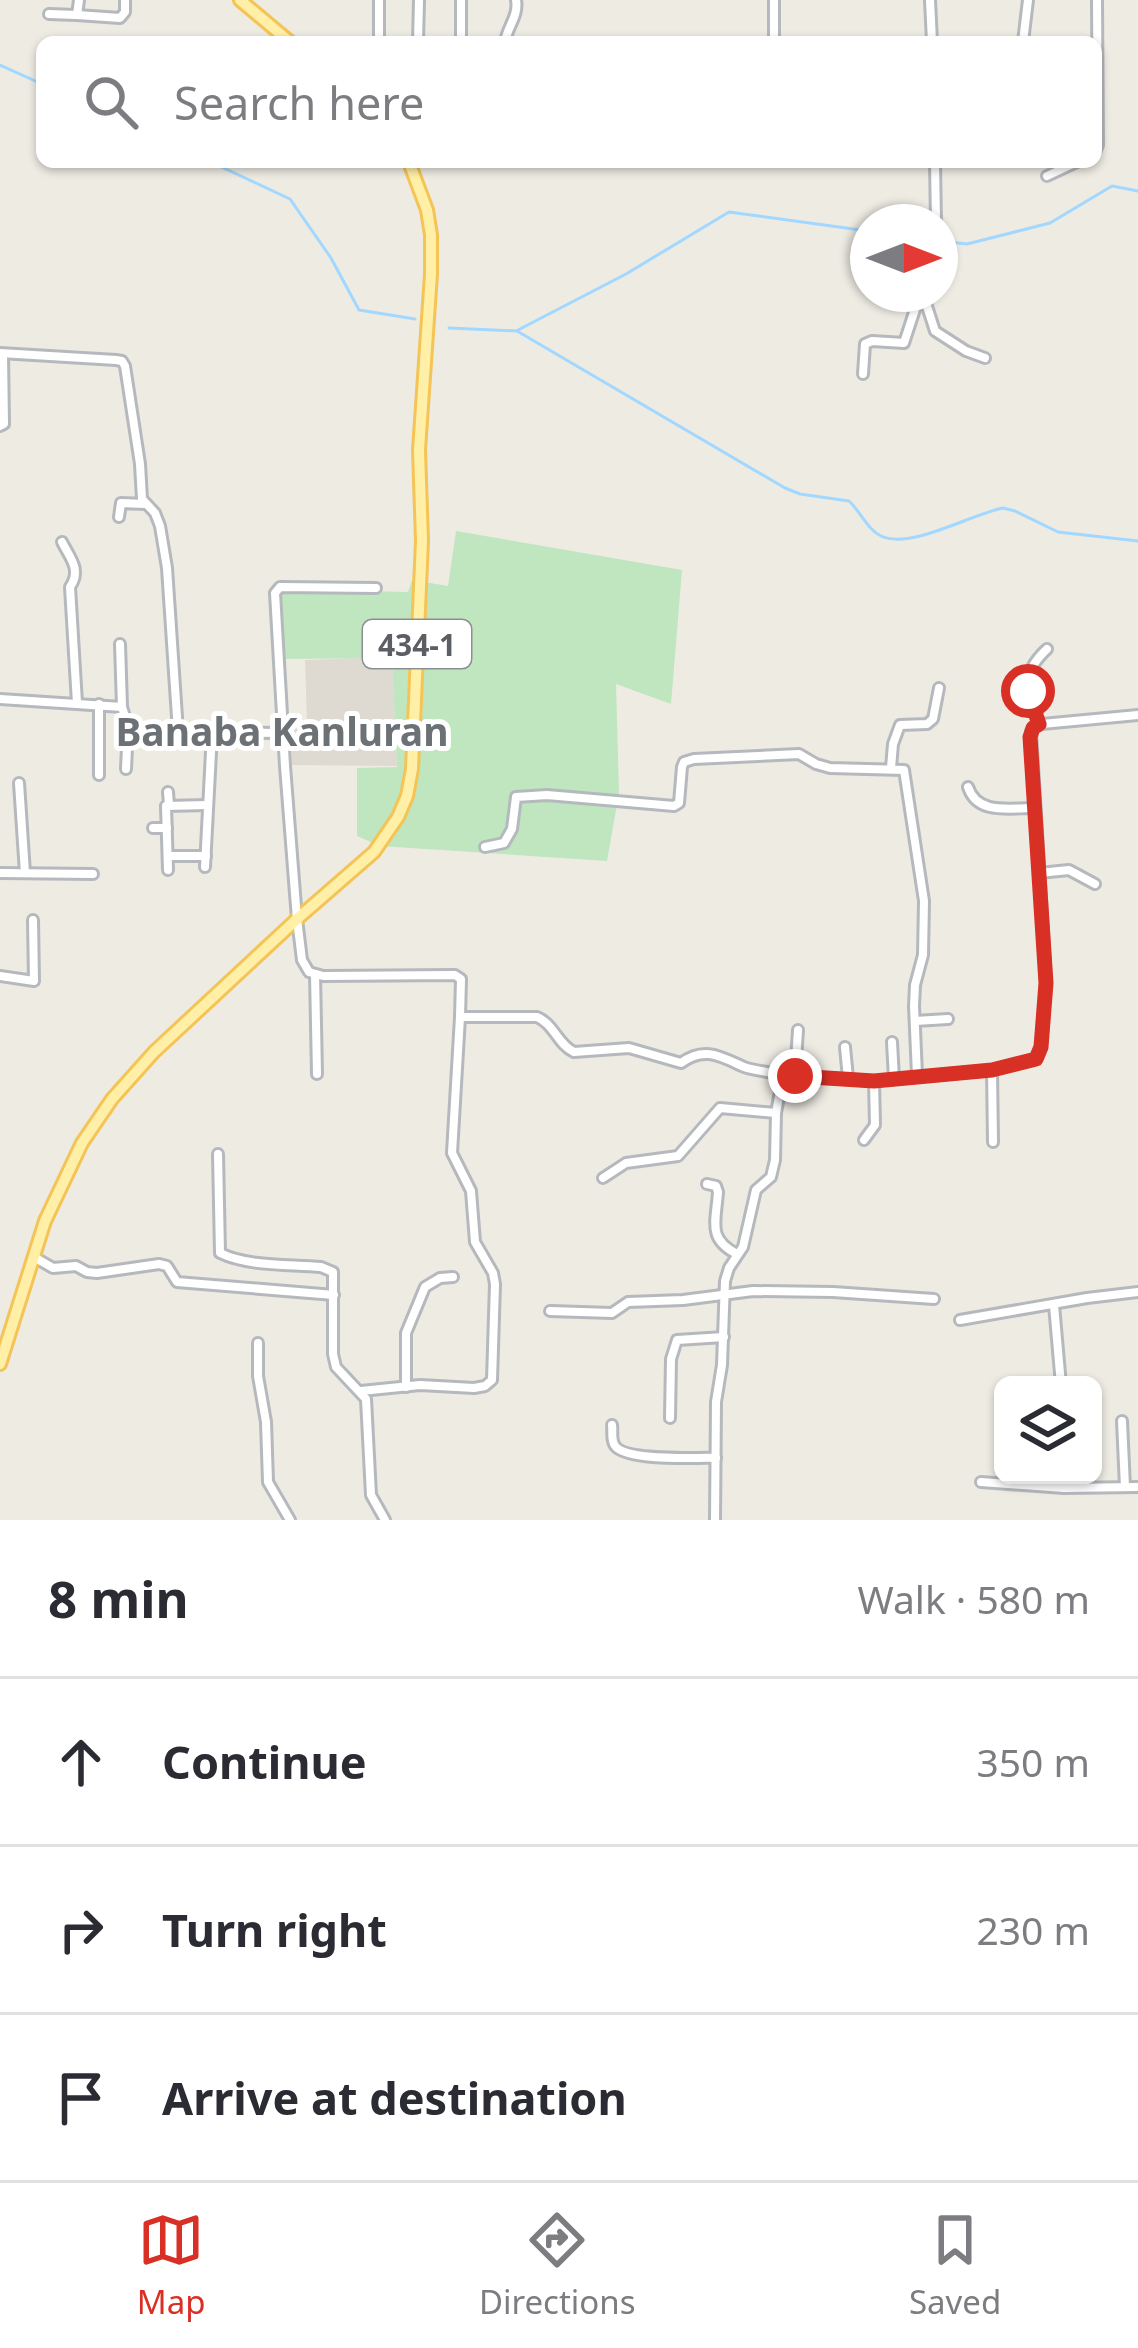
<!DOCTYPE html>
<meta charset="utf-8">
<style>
body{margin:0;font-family:"Noto Sans",sans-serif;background:#f7f7f7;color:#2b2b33}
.controls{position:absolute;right:36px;bottom:36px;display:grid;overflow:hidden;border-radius:18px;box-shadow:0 3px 9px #0004}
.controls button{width:108px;height:108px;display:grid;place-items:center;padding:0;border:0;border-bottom:3px solid #e1e1e2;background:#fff;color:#2b2b33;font:60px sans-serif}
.compass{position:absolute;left:850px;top:204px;width:108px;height:108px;border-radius:50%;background:#fff;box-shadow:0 3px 9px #0004;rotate:90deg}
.stop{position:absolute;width:36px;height:36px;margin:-27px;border:9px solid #d93025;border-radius:50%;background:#fff}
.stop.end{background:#d93025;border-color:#fff;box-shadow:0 3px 12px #0008}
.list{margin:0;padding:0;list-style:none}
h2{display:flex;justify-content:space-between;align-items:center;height:156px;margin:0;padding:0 48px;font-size:51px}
h2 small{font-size:39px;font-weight:400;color:#7c7c81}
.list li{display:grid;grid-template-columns:78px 1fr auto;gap:36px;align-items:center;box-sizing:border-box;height:168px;padding:0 48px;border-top:3px solid #e1e1e2}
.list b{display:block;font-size:45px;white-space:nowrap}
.list em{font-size:39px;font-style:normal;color:#7c7c81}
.icon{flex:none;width:66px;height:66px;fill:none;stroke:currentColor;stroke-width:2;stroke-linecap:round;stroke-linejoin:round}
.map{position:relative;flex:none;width:1138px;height:1520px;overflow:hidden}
.search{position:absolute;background:#fff;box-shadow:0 3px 9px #0004;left:36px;right:36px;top:36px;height:132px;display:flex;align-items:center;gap:30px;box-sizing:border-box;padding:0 42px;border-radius:18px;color:#7c7c81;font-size:45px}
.sheet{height:660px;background:#fff}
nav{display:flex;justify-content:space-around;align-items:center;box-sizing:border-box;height:168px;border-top:3px solid #e1e1e2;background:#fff;font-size:33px;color:#7c7c81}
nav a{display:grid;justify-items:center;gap:6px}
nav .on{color:#d93025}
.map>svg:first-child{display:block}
.education{fill:#dedad1}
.green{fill:#bfe6bf}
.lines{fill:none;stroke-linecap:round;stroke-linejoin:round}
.stream{stroke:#a2d8ff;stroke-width:3}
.minor-casing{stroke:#b5b9bd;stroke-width:14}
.major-casing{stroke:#f4c456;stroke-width:16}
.minor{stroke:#fff;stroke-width:8}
.major{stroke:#ffefa7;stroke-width:10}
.route{stroke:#d93025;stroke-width:15}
.labels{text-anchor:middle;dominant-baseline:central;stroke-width:10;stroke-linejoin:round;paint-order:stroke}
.shield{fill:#fff;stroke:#8c8f92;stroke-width:3}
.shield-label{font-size:30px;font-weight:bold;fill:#5b5f64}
.quarter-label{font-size:39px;font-weight:bold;fill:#6c7176;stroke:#fff}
</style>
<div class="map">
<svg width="1138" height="1520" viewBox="0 0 1138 1520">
<rect width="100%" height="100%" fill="#eeebe3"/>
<polygon class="education" points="392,657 397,766 292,765 290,726 307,725 305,660"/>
<polygon class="green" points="456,531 682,570 671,704 616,684 619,793 607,861 380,846 357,836 357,768 397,767 392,658 282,659 280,589 408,592 412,580 448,586"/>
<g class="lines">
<g class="stream">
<polyline points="0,65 42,84"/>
<polyline points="211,162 290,199 331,258 359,310 415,319"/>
<polyline points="940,241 967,244 1050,223 1112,186 1138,191"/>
<path d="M449,328l68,3 268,157 15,6 49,7c11,10 19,29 32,35 30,14 90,-22 122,-28l12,3 43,21 80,9"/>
<polyline points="518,330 626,274 729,212 868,231"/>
</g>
<defs>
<g id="minor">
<polyline points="379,0 379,42"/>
<polyline points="774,0 774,42"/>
<polyline points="930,0 932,42"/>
<polyline points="49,14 77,15 79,0"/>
<polyline points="77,15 120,18 125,12 125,0"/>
<polyline points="418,42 419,0"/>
<polyline points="461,42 461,0"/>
<path d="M505,42c2,-15 14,-26 11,-42"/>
<polyline points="1023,42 1028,0"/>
<polyline points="1096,150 1098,145 1097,0"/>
<polyline points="935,162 936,222"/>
<polyline points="1047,176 1077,162"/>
<polyline points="923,294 935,331 966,351 985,358"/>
<polyline points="0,353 116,360 122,361 125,366 140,464 142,499 155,513 160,526 167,568 178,732"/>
<polyline points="863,374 865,344 872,341 904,343 920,294"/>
<polyline points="0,426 4,424 3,354"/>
<polyline points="119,517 121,503 145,504"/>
<path d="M62,542c8,16 20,28 8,45l7,116"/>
<path d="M376,588l-96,-1 -5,6 10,173 12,153 5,41 7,12 14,4 132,-1 6,4 -1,38h77c17,7 21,28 37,35l55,-4 52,15c23,-17 39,-7 63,4 11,4 27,5 39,8l-7,38 -1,47 -4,17 -15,13 -13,57 -14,21 -4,13 -3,84 -6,37 -1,118"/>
<polyline points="120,644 122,707"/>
<polyline points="0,699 122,707 128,726 139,732 285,733"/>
<polyline points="99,704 99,775"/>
<path d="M1039,725c-13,-33 -20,-50 8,-76"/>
<polyline points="891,768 893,744 900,725 927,724 933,719 939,688"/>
<polyline points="126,769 128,726"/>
<polyline points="19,783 25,873"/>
<path d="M968,787c9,28 41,21 66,21"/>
<polyline points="168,792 169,805"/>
<polyline points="153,828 167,828"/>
<polyline points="485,847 504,843 512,829 516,797 547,795 674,806 679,803 682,767 684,762 694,759 799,754 816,764 830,768 904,770 924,901 923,955 915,985 914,1006 917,1075"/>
<polyline points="168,856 206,856"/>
<polyline points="205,867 212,733"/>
<polyline points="168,870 166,806 208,805"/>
<polyline points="0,873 93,874"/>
<polyline points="1039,873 1069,870 1095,884"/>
<polyline points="315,974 317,1074"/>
<polyline points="0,976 34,981 33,920"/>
<polyline points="915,1021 948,1019"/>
<polyline points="892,1042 894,1079"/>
<polyline points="845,1047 848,1078"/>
<polyline points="992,1070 993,1142"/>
<polyline points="783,1075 874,1081 992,1070 1036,1059 1041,1047 1046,983 1031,732 1035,726 1042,724 1138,715"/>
<polyline points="795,1076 798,1030"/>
<polyline points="864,1140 875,1125 874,1081"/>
<path d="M218,1154l2,99c29,14 70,11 101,14l12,5v82l3,13 30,32 5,96 14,25"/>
<polyline points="603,1178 626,1163 678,1156 720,1108 776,1113"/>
<path d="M707,1184l9,2 2,6c-2,30 -11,47 19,62"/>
<polyline points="34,1257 53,1268 76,1266 87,1272 97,1273 159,1264 167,1266 177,1282 334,1295"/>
<polyline points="1054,1305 1061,1385"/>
<polyline points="550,1311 612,1313 628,1302 683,1300 753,1291 833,1292 934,1299"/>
<polyline points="960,1320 1087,1298 1138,1292"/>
<polyline points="258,1343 258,1376 266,1422 268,1482 290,1520"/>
<polyline points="406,1387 406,1333 425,1287 440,1278 453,1277"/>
<polyline points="361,1391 420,1385 474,1388 485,1386 492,1380 495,1284 493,1273 475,1242 471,1191 452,1153 460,1017"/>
<polyline points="670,1418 671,1359 677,1340 724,1337"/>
<polyline points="1122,1421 1125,1487"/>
<path d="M612,1425c1,6 -1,13 2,19 7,18 83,13 102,14"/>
<polyline points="1064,1475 1064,1488 1138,1487"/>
<polyline points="981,1482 1064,1488"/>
</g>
<g id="major">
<polyline points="240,0 290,42"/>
<polyline points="0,1364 45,1221 82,1143 112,1099 154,1052 297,919 374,852 398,817 407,796 412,769 422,541 419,450 431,274 431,235 427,210 409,162"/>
</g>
</defs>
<use href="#minor" class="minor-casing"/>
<use href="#major" class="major-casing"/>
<use href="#minor" class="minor"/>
<use href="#major" class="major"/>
</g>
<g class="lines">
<polyline class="route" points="795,1076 874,1081 992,1070 1036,1059 1041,1047 1046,983 1030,737 1033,728 1039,724 1028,691"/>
</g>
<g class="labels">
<rect class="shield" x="363" y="620" width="108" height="48" rx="9"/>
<g class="shield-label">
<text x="417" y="644">434-1</text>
</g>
<g class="quarter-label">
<text x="282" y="730">Banaba Kanluran</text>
</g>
</g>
</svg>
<div class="controls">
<button><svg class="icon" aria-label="layers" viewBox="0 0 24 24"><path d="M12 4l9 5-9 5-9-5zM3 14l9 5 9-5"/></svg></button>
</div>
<svg class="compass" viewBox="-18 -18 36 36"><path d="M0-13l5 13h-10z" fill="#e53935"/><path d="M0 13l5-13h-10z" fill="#7c7c81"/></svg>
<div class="stop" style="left:1028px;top:691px"></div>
<div class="stop end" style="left:795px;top:1076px"></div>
<div class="search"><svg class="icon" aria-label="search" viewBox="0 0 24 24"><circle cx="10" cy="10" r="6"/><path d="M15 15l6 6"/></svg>Search here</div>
</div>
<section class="sheet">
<h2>8 min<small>Walk · 580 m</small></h2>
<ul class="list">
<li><svg class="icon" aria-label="ahead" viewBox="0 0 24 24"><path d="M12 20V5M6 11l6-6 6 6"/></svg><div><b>Continue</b></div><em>350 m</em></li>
<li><svg class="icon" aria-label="right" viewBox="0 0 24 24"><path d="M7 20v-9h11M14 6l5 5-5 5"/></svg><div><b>Turn right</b></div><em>230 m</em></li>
<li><svg class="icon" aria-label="arrive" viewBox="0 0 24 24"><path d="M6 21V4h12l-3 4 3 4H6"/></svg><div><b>Arrive at destination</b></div></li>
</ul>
</section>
<nav>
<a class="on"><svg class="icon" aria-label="map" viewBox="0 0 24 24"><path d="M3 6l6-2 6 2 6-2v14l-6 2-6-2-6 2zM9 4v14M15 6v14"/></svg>Map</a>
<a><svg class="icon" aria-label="directions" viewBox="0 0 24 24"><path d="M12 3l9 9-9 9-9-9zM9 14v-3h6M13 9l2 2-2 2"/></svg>Directions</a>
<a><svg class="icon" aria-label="saved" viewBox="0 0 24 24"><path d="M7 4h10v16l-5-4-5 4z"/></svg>Saved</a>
</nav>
